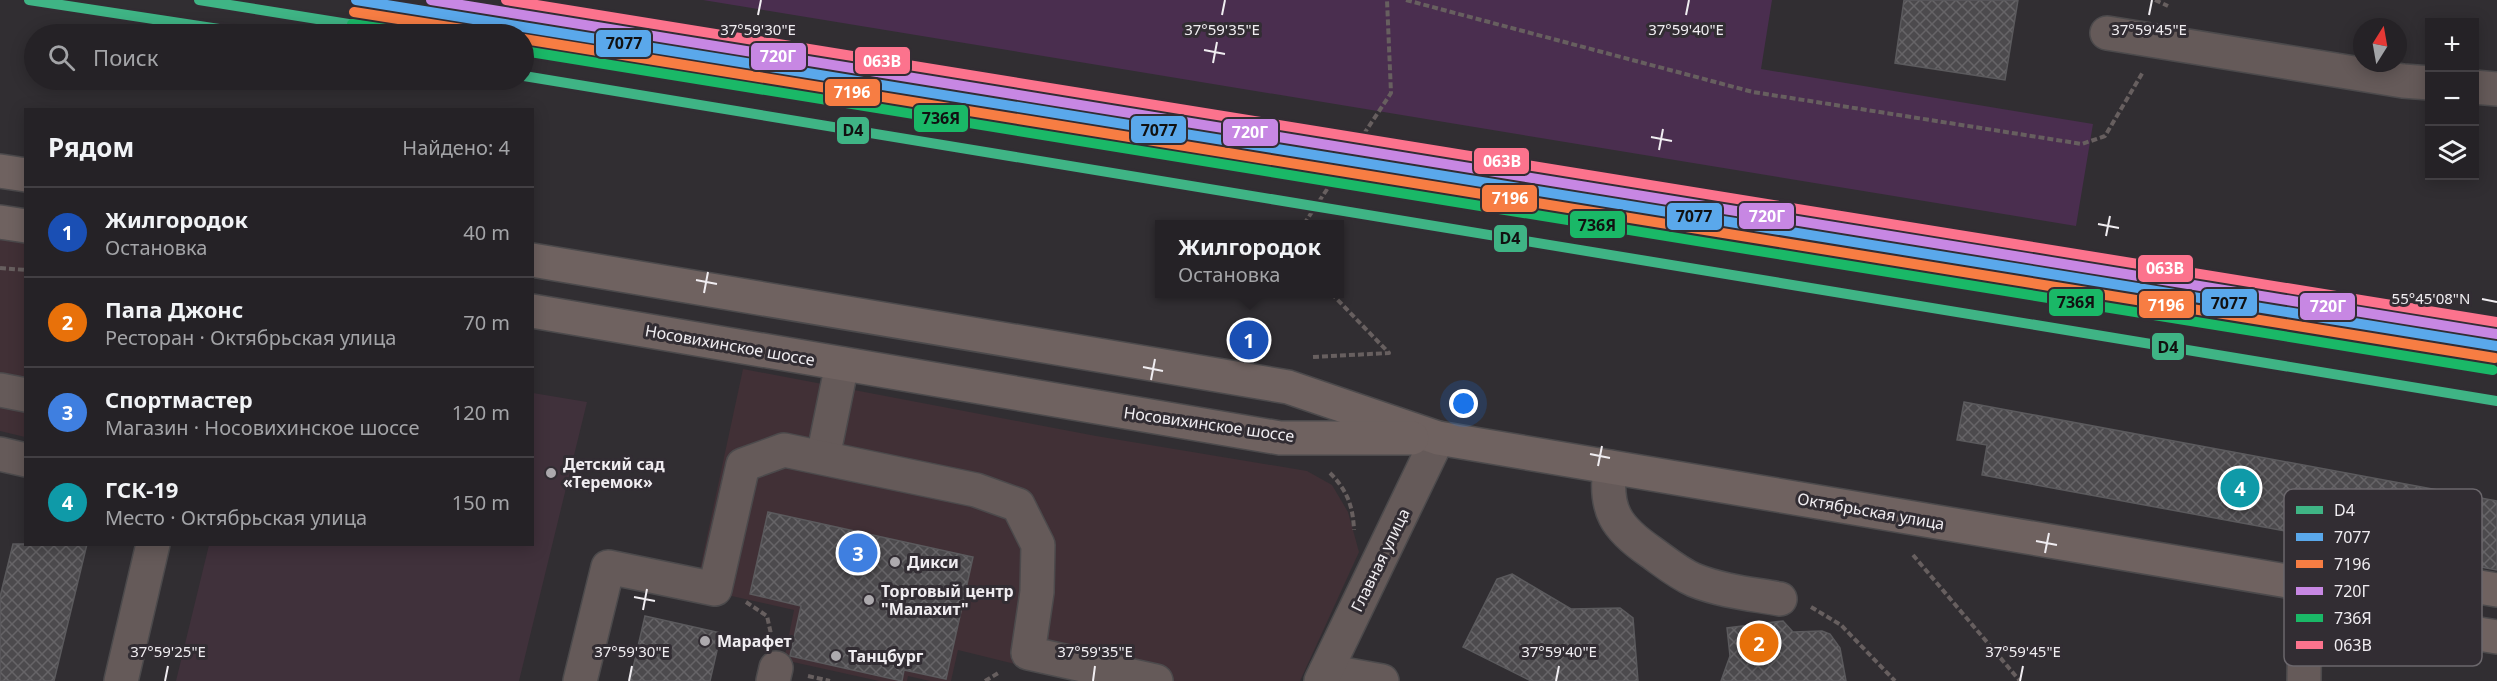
<!DOCTYPE html>
<html lang="ru">
<meta charset="utf-8">
<style>
body{margin:0;font-family:"Noto Sans",sans-serif;background:#2d2a2e;color:#f1f3f6}
.controls{position:absolute;right:18px;top:18px;display:grid;overflow:hidden;border-radius:0px;box-shadow:0 3px 15px #0003}
.controls button{width:54px;height:54px;display:grid;place-items:center;padding:0;border:0;border-bottom:2px solid #423f43;background:#252226;color:#f1f3f6;font:30px sans-serif}
.compass{position:absolute;left:2353px;top:18px;width:54px;height:54px;border-radius:50%;background:#252226;box-shadow:0 3px 15px #0003;rotate:11deg}
.you{position:absolute;left:1464px;top:404px;width:21px;height:21px;margin:-15px;border:4px solid #fff;border-radius:50%;background:#1a73e8;box-shadow:0 0 0 9px #1a73e833}
.badge{display:grid;place-items:center;width:39px;height:39px;border-radius:50%;background:#0b8043;color:#fff;font-size:20px;font-weight:700}
.pin{position:absolute;translate:-50% -50%;border:3px solid #fff;box-shadow:0 2px 6px #0006}
.popup{position:absolute;left:1155px;top:220px;width:189px;height:78px;box-sizing:border-box;display:grid;place-content:center;border-radius:0px;background:#252226;filter:drop-shadow(0 2px 4px #0005);font-size:20px;white-space:nowrap;color:#a3a4a7}
.popup b{font-size:22px;color:#f1f3f6}
.popup::after{content:'';position:absolute;left:50%;top:100%;margin-left:-12px;border:12px solid transparent;border-top-color:#252226}
.list{margin:0;padding:0;list-style:none}
h2{display:flex;justify-content:space-between;align-items:center;height:78px;margin:0;padding:0 24px;font-size:26px}
h2 small{font-size:20px;font-weight:400;color:#a3a4a7}
.list li{display:grid;grid-template-columns:39px 1fr auto;gap:18px;align-items:center;box-sizing:border-box;height:90px;padding:0 24px;border-top:2px solid #423f43}
.list b{display:block;font-size:22px;white-space:nowrap}
.list p{margin:0;font-size:20px;white-space:nowrap;color:#a3a4a7}
.list em{font-size:20px;font-style:normal;color:#a3a4a7}
.icon{flex:none;width:33px;height:33px;fill:none;stroke:currentColor;stroke-width:2;stroke-linecap:round;stroke-linejoin:round}
.map{position:relative;flex:none;width:2497px;height:681px;overflow:hidden}
.search{position:absolute;background:#252226;box-shadow:0 3px 15px #0003;left:24px;top:24px;width:510px;height:66px;display:flex;align-items:center;gap:15px;box-sizing:border-box;padding:0 21px;border-radius:33px;color:#a3a4a7;font-size:22px}
.panel{position:absolute;background:#252226;box-shadow:0 3px 15px #0003;left:24px;top:108px;width:510px;height:438px;border-radius:0px}
.map>svg:first-child{display:block}
.commercial{fill:#413036}
.education{fill:#40313b}
.grass{fill:#4a2e4f}
.building{fill:url(#building-cross-hatch);stroke:#5b5a5d;stroke-width:1.5}
.lines{fill:none;stroke-linecap:round;stroke-linejoin:round}
.minor-casing{stroke:#4c4a4c;stroke-width:36}
.major-casing{stroke:#4c4a4c;stroke-width:36}
.path{stroke:#675f5f;stroke-width:4;stroke-dasharray:6 3;stroke-linecap:butt}
.minor{stroke:#655a59;stroke-width:33}
.major{stroke:#6f6260;stroke-width:33}
.rail-1-casing{stroke:#322d33;stroke-width:15}
.rail-2-casing{stroke:#322d33;stroke-width:15}
.rail-3-casing{stroke:#322d33;stroke-width:15}
.rail-4-casing{stroke:#322d33;stroke-width:15}
.rail-5-casing{stroke:#322d33;stroke-width:15}
.rail-6-casing{stroke:#322d33;stroke-width:15}
.rail-1{stroke:#3fb485;stroke-width:10}
.rail-2{stroke:#5aa8eb;stroke-width:10}
.rail-3{stroke:#f77d43;stroke-width:10}
.rail-4{stroke:#c787e3;stroke-width:10}
.rail-5{stroke:#1ab867;stroke-width:10}
.rail-6{stroke:#fc738d;stroke-width:10}
.ticks{fill:none;stroke:#f0edf1;stroke-width:2}
.poi-dot{fill:#adaaae;stroke:#322d33;stroke-width:2}
.labels{text-anchor:middle;dominant-baseline:central;stroke-width:6;stroke-linejoin:round;paint-order:stroke}
.street-label{font-size:16px;fill:#f0edf1;stroke:#322d33}
.poi-label{font-size:16px;font-weight:bold;fill:#f0edf1;stroke:#322d33;text-anchor:start}
.key{fill:#322d33;stroke:#6b676c;stroke-width:1.5}
.key-label{font-size:16px;fill:#f0edf1}
.ticks-label{font-size:15px;text-anchor:middle;fill:#f0edf1;stroke:#322d33;stroke-width:6;stroke-linejoin:round;paint-order:stroke}
.line-badge{stroke:#322d33;stroke-width:2}
.badge-label{font-size:16px;text-anchor:middle;font-weight:bold;fill:#fff}
.pale-badge-label{font-size:16px;text-anchor:middle;font-weight:bold;fill:#111}
</style>
<div class="map">
<svg width="2497" height="681" viewBox="0 0 2497 681">
<defs>
<pattern id="building-cross-hatch" width="8" height="8" patternUnits="userSpaceOnUse" patternTransform="scale(1.5)"><rect width="8" height="8" fill="#4c4a4d"/><path d="M0 0l8 8M0 8l8-8" fill="none" stroke="#666467"/></pattern>
</defs>
<rect width="100%" height="100%" fill="#312e32"/>
<g class="commercial">
<polygon points="0,236 25,240 25,437 0,431"/>
<polygon points="743,369 1096,436 1307,471 1332,485 1348,512 1359,552 1300,681 1085,681 958,650 951,681 930,681 908,676 907,681 879,681 784,660 794,610 696,588"/>
</g>
<polygon class="education" points="533,393 587,402 519,681 176,681 209,545 532,544"/>
<polygon class="grass" points="703,0 1772,0 1761,69 2093,124 2076,226"/>
<g class="building">
<polygon points="1904,0 2018,0 2005,80 1895,63"/>
<polygon points="1964,402 2497,501 2497,570 1982,475 1987,445 1957,440"/>
<polygon points="768,512 973,557 946,679 904,670 902,681 790,656 801,606 750,594"/>
<polygon points="13,544 87,544 54,681 0,681 0,597"/>
<polygon points="1512,574 1571,609 1620,608 1633,618 1638,681 1531,681 1463,647 1497,579"/>
<polygon points="645,616 721,633 710,681 630,681"/>
<polygon points="1783,621 1793,632 1822,631 1830,634 1840,648 1846,681 1721,681 1730,656 1727,628"/>
</g>
<g class="lines">
<defs>
<g id="minor">
<polyline points="2107,33 2403,81 2430,83"/>
<polyline points="2474,87 2497,89"/>
<polyline points="0,390 26,395"/>
<polyline points="0,454 26,460"/>
<polyline points="823,457 842,364"/>
<path d="M1610,467c-6,43 6,61 41,85 14,10 27,21 43,28 27,11 58,14 86,19"/>
<polyline points="1326,671 1382,681"/>
<polyline points="121,681 153,544"/>
<polyline points="580,681 608,567 715,589 743,465 784,450 976,490 1018,505 1038,545 1037,592 1028,653 1156,681"/>
<polyline points="773,681 776,668"/>
<polyline points="1321,681 1438,438"/>
<polyline points="2304,681 2305,584"/>
</g>
<g id="major">
<polyline points="0,171 26,175"/>
<polyline points="0,222 26,226"/>
<polyline points="532,260 1288,387 1438,438 2305,584 2454,630 2497,637"/>
<polyline points="532,311 1280,438 1412,438"/>
<polyline points="2337,583 2455,583 2497,590"/>
</g>
</defs>
<use href="#minor" class="minor-casing"/>
<use href="#major" class="major-casing"/>
<g class="path">
<polyline points="1406,0 1753,92 2082,144 2105,136 2143,72"/>
<polyline points="2155,0 2168,6"/>
<polyline points="1304,224 1391,93 1387,0"/>
<polyline points="0,268 26,270"/>
<polyline points="1249,340 1260,345"/>
<polyline points="1313,357 1389,353 1332,294"/>
<path d="M1330,473c17,17 23,33 24,57"/>
<polyline points="1913,555 2020,681"/>
<polyline points="746,602 767,616 771,634"/>
<polyline points="1811,607 1841,625 1895,681"/>
<polyline points="808,676 830,681"/>
<polyline points="985,681 1000,672"/>
</g>
<use href="#minor" class="minor"/>
<use href="#major" class="major"/>
<defs>
<g id="rail-1">
<polyline points="29,0 252,34"/>
<polyline points="199,0 411,34"/>
<polyline points="524,76 2497,401"/>
</g>
<polyline id="rail-2" points="356,0 2497,346"/>
<g id="rail-3">
<polyline points="354,12 494,34"/>
<polyline points="524,39 2495,358"/>
</g>
<polyline id="rail-4" points="431,0 2497,334"/>
<g id="rail-5">
<polyline points="352,24 419,34"/>
<polyline points="524,51 2493,370"/>
</g>
<polyline id="rail-6" points="506,0 2497,322"/>
</defs>
<use href="#rail-1" class="rail-1-casing"/>
<use href="#rail-2" class="rail-2-casing"/>
<use href="#rail-3" class="rail-3-casing"/>
<use href="#rail-4" class="rail-4-casing"/>
<use href="#rail-5" class="rail-5-casing"/>
<use href="#rail-6" class="rail-6-casing"/>
<use href="#rail-1" class="rail-1"/>
<use href="#rail-2" class="rail-2"/>
<use href="#rail-3" class="rail-3"/>
<use href="#rail-4" class="rail-4"/>
<use href="#rail-5" class="rail-5"/>
<use href="#rail-6" class="rail-6"/>
</g>
<path class="ticks" d="M758,15l3,-15M1222,15l3,-15M1686,15l3,-15M2149,15l3,-15M1204,50l21,4M1213,63l4,-21M1651,137l21,4M1659,150l4,-21M2098,224l21,4M2106,236l4,-20M696,280l21,4M704,293l4,-21M2482,299l15,3M1143,367l20,4M1151,380l4,-21M1590,454l20,4M1598,466l4,-20M2036,541l21,4M2045,553l4,-20M634,597l21,4M643,610l4,-21M165,681l3,-15M629,681l3,-15M1093,681l2,-15M1556,681l3,-15M2020,681l3,-15"/>
<g class="poi-dot">
<circle cx="551" cy="473" r="6"/>
<circle cx="895" cy="562" r="6"/>
<circle cx="869" cy="600" r="6"/>
<circle cx="705" cy="641" r="6"/>
<circle cx="836" cy="656" r="6"/>
</g>
<g class="labels">
<g class="street-label">
<text transform="translate(730 345) rotate(10)">Носовихинское шоссе</text>
<text transform="translate(1209 424) rotate(8)">Носовихинское шоссе</text>
<text transform="translate(1871 511) rotate(10)">Октябрьская улица</text>
<text transform="translate(1380 560) rotate(-64)">Главная улица</text>
</g>
<g class="poi-label">
<text x="563" y="464">Детский сад<tspan x="563" dy="18">«Теремок»</tspan></text>
<text x="907" y="562">Дикси</text>
<text x="881" y="591">Торговый центр<tspan x="881" dy="18">"Малахит"</tspan></text>
<text x="717" y="641">Марафет</text>
<text x="848" y="656">Танцбург</text>
</g>
</g>
<rect x="2284" y="489" width="198" height="177" rx="9" class="key"/>
<rect x="2296" y="506" width="27" height="8" fill="#3fb485"/>
<rect x="2296" y="533" width="27" height="8" fill="#5aa8eb"/>
<rect x="2296" y="560" width="27" height="8" fill="#f77d43"/>
<rect x="2296" y="587" width="27" height="8" fill="#c787e3"/>
<rect x="2296" y="614" width="27" height="8" fill="#1ab867"/>
<rect x="2296" y="641" width="27" height="8" fill="#fc738d"/>
<g class="key-label">
<text x="2334" y="516">D4</text>
<text x="2334" y="543">7077</text>
<text x="2334" y="570">7196</text>
<text x="2334" y="597">720Г</text>
<text x="2334" y="624">736Я</text>
<text x="2334" y="651">063В</text>
</g>
<g class="ticks-label">
<text x="758" y="35">37°59'30"E</text>
<text x="1222" y="35">37°59'35"E</text>
<text x="1686" y="35">37°59'40"E</text>
<text x="2149" y="35">37°59'45"E</text>
<text x="2431" y="304">55°45'08"N</text>
<text x="168" y="657">37°59'25"E</text>
<text x="632" y="657">37°59'30"E</text>
<text x="1095" y="657">37°59'35"E</text>
<text x="1559" y="657">37°59'40"E</text>
<text x="2023" y="657">37°59'45"E</text>
</g>
<g class="line-badge">
<rect x="595" y="29" width="57" height="29" rx="6" fill="#5aa8eb"/>
<rect x="750" y="42" width="57" height="29" rx="6" fill="#c787e3"/>
<rect x="854" y="46" width="57" height="29" rx="6" fill="#fc738d"/>
<rect x="824" y="78" width="57" height="29" rx="6" fill="#f77d43"/>
<rect x="913" y="104" width="56" height="29" rx="6" fill="#1ab867"/>
<rect x="1130" y="115" width="57" height="29" rx="6" fill="#5aa8eb"/>
<rect x="836" y="116" width="34" height="29" rx="6" fill="#3fb485"/>
<rect x="1222" y="118" width="57" height="29" rx="6" fill="#c787e3"/>
<rect x="1473" y="147" width="57" height="28" rx="6" fill="#fc738d"/>
<rect x="1481" y="184" width="57" height="29" rx="6" fill="#f77d43"/>
<rect x="1738" y="202" width="57" height="28" rx="6" fill="#c787e3"/>
<rect x="1666" y="202" width="57" height="29" rx="6" fill="#5aa8eb"/>
<rect x="1569" y="210" width="57" height="29" rx="6" fill="#1ab867"/>
<rect x="1493" y="224" width="35" height="29" rx="6" fill="#3fb485"/>
<rect x="2137" y="254" width="57" height="29" rx="6" fill="#fc738d"/>
<rect x="2048" y="288" width="56" height="29" rx="6" fill="#1ab867"/>
<rect x="2201" y="288" width="57" height="29" rx="6" fill="#5aa8eb"/>
<rect x="2138" y="290" width="57" height="29" rx="6" fill="#f77d43"/>
<rect x="2299" y="292" width="57" height="29" rx="6" fill="#c787e3"/>
<rect x="2151" y="332" width="34" height="29" rx="6" fill="#3fb485"/>
</g>
<g class="badge-label">
<text x="778" y="62">720Г</text>
<text x="882" y="67">063В</text>
<text x="852" y="98">7196</text>
<text x="1250" y="138">720Г</text>
<text x="1502" y="167">063В</text>
<text x="1510" y="204">7196</text>
<text x="1767" y="222">720Г</text>
<text x="2165" y="274">063В</text>
<text x="2166" y="311">7196</text>
<text x="2328" y="312">720Г</text>
</g>
<g class="pale-badge-label">
<text x="624" y="49">7077</text>
<text x="941" y="124">736Я</text>
<text x="1159" y="136">7077</text>
<text x="853" y="136">D4</text>
<text x="1694" y="222">7077</text>
<text x="1597" y="231">736Я</text>
<text x="1510" y="244">D4</text>
<text x="2076" y="308">736Я</text>
<text x="2229" y="309">7077</text>
<text x="2168" y="353">D4</text>
</g>
</svg>
<div class="controls">
<button>+</button>
<button>−</button>
<button><svg class="icon" aria-label="layers" viewBox="0 0 24 24"><path d="M12 4l9 5-9 5-9-5zM3 14l9 5 9-5"/></svg></button>
</div>
<svg class="compass" viewBox="-18 -18 36 36"><path d="M0-13l5 13h-10z" fill="#e53935"/><path d="M0 13l5-13h-10z" fill="#a3a4a7"/></svg>
<div class="you"></div>
<div class="pin badge" style="left:1249px;top:340px;background:#1a4fb4">1</div>
<div class="popup"><b>Жилгородок</b>Остановка</div>
<div class="pin badge" style="left:1759px;top:643px;background:#e8710a">2</div>
<div class="pin badge" style="left:858px;top:553px;background:#3f7fe0">3</div>
<div class="pin badge" style="left:2240px;top:488px;background:#0f9aa8">4</div>
<div class="search"><svg class="icon" aria-label="search" viewBox="0 0 24 24"><circle cx="10" cy="10" r="6"/><path d="M15 15l6 6"/></svg>Поиск</div>
<section class="panel">
<h2>Рядом<small>Найдено: 4</small></h2>
<ul class="list">
<li><span class="badge" style="background:#1a4fb4">1</span><div><b>Жилгородок</b><p>Остановка</p></div><em>40 m</em></li>
<li><span class="badge" style="background:#e8710a">2</span><div><b>Папа Джонс</b><p>Ресторан · Октябрьская улица</p></div><em>70 m</em></li>
<li><span class="badge" style="background:#3f7fe0">3</span><div><b>Спортмастер</b><p>Магазин · Носовихинское шоссе</p></div><em>120 m</em></li>
<li><span class="badge" style="background:#0f9aa8">4</span><div><b>ГСК-19</b><p>Место · Октябрьская улица</p></div><em>150 m</em></li>
</ul>
</section>
</div>
